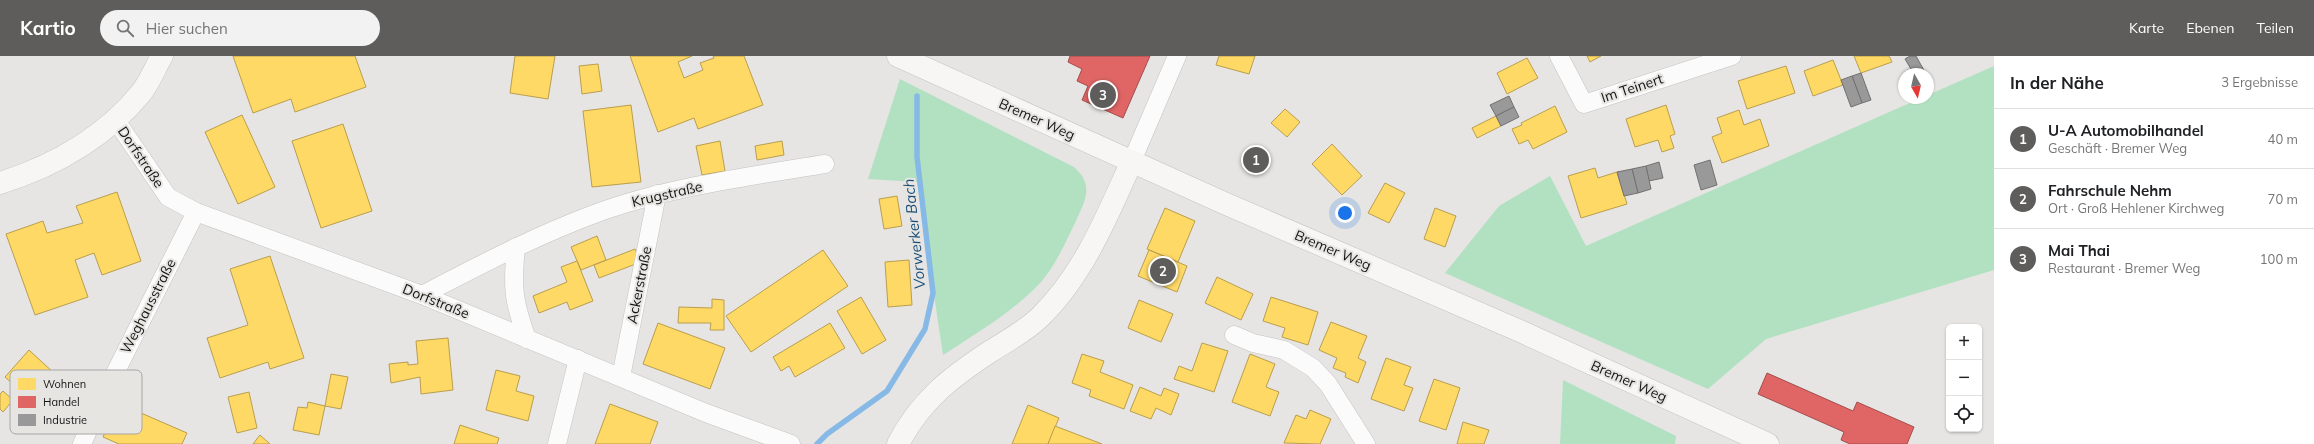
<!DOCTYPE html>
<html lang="de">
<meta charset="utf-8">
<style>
body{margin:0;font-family:Mulish,sans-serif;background:#f2f2f2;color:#202124}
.controls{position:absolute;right:12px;bottom:12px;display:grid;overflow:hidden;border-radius:6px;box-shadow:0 1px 3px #0004}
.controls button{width:36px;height:36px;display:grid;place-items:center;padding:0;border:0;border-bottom:1px solid #e0e0e0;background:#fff;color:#202124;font:20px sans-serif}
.compass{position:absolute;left:1898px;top:12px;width:36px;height:36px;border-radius:50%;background:#fff;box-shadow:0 1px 3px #0004;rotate:172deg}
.you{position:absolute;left:1345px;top:157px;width:14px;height:14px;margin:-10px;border:3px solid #fff;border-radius:50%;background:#1a73e8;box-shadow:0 0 0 6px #1a73e833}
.badge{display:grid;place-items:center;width:26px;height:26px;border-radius:50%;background:#5e5d5c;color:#fff;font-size:13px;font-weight:700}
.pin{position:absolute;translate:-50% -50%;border:2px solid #fff;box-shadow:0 1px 4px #0006}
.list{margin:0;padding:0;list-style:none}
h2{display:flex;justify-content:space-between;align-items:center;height:52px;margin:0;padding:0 16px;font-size:17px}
h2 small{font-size:13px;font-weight:400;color:#757577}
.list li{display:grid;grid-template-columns:26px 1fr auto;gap:12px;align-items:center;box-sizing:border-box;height:60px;padding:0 16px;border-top:1px solid #e0e0e0}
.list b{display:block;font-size:15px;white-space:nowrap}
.list p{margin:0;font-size:13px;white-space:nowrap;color:#757577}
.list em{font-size:13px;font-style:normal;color:#757577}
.icon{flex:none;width:22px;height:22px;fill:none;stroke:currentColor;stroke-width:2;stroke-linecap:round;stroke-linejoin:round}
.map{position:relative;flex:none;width:1994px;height:388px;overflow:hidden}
header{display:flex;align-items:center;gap:24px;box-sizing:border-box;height:56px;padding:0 20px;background:#5e5d5c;color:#fff}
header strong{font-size:19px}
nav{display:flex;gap:22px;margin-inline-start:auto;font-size:14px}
.search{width:280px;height:36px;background:#f2f2f2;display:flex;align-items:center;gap:10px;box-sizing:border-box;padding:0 14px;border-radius:22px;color:#757577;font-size:15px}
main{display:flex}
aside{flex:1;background:#fff}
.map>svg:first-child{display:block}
.green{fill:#b1e1c1}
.homes{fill:#ffd966;stroke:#b99e4d}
.shops{fill:#e06666;stroke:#a34d4d}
.industry{fill:#999;stroke:#717171}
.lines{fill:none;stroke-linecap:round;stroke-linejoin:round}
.stream{stroke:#87b9e6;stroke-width:5.5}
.minor-casing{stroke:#c4c3c2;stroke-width:19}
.secondary-casing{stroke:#c4c3c2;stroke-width:23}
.minor{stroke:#fbfbfb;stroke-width:18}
.secondary{stroke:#f8f5f5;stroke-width:22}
.labels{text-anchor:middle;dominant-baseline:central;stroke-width:4;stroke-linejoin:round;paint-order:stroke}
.street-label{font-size:14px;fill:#151413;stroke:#e7e5e2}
.water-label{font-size:15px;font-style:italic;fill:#1b4f7a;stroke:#e7e5e2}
.key{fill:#e7e5e2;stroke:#a8a6a4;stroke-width:1}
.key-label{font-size:11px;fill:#151413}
</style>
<header>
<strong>Kartio</strong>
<div class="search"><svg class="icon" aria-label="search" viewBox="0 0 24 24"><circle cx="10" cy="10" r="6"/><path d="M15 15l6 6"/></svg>Hier suchen</div>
<nav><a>Karte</a><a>Ebenen</a><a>Teilen</a></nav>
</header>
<main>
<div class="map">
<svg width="1994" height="388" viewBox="0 0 1994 388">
<rect width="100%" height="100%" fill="#e6e5e3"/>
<g class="green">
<polygon points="1994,10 1994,214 1766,283 1708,333 1445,217 1499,150 1550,120 1586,190 1921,42 1928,42 1928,39"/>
<path d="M900,23l174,88c20,18 12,32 2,54 -10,20 -20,44 -35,61 -28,30 -64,51 -98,73l-26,-173 -49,-3z"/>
<polygon points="1563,324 1676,380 1675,388 1560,388"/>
</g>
<g class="homes">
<polygon points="233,0 355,0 366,31 295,56 291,43 253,57"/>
<polygon points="515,0 555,0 548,43 510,37"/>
<polygon points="630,0 692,0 678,6 684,22 703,14 700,7 714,2 713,0 744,0 763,49 698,73 694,62 658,76"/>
<polygon points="1219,0 1255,0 1249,18 1216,9"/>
<polygon points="1587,0 1601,0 1590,6"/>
<polygon points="1854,0 1889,0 1892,6 1861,17"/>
<polygon points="1527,2 1538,22 1507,38 1497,17"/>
<polygon points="1833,4 1843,29 1813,40 1804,15"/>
<polygon points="598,8 602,35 582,38 579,10"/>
<polygon points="1786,10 1795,37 1747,53 1738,25"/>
<polygon points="631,49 641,126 592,131 583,55"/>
<polygon points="1666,49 1675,78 1670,80 1674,92 1662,96 1658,84 1635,91 1626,63"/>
<polygon points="1555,50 1567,76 1533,93 1528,84 1519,88 1512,73 1522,69 1521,67"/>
<polygon points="1285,53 1300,66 1287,81 1271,67"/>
<polygon points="1739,54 1744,69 1760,63 1769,90 1722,107 1712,81 1722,77 1717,62"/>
<polygon points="242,59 275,131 238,148 205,76"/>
<polygon points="1496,60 1501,70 1477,82 1472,72"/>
<polygon points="343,68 372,155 321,172 292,85"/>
<polygon points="720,85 725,115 702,119 696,90"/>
<polygon points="782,85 784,99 757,104 755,90"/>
<polygon points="1332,88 1362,120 1342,139 1312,108"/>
<polygon points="1595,112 1598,122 1617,116 1627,148 1581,162 1568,120"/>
<polygon points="1385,127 1405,137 1389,167 1368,157"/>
<polygon points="117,136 141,205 102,219 94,197 75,204 88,241 35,259 6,178 43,165 47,177 83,167 76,150"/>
<polygon points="897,140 902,170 884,173 879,143"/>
<polygon points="1165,152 1195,165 1178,206 1147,193"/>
<polygon points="1435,152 1456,160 1445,191 1424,183"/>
<polygon points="597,180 606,204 581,214 571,191"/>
<polygon points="635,193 641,206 599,222 594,209"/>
<polygon points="823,194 848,230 751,296 726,260"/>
<polygon points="1149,194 1187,210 1177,236 1138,220"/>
<polygon points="270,200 304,302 270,313 268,306 220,322 207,282 248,269 230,213"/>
<polygon points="909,204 912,249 888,251 885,206"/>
<polygon points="577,205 593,245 570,254 567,246 539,257 533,240 567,226 561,211"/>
<polygon points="1217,221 1253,238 1241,264 1205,247"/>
<polygon points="861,241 886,284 862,298 837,255"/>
<polygon points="1271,241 1318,256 1308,289 1282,281 1285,272 1263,265"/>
<polygon points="712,243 724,244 724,274 710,274 711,267 678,267 679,251 712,252"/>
<polygon points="1139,244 1173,258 1161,286 1128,272"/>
<polygon points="1331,266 1367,280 1358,302 1366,306 1358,327 1345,321 1346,317 1333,312 1337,302 1319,294"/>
<polygon points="658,267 725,292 710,333 643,308"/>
<polygon points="830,267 845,292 795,321 789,310 781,315 773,301"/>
<polygon points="448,282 453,334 421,338 420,321 391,327 389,308 408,306 408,309 418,308 416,285"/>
<polygon points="1202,287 1228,295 1214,336 1174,323 1179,310 1192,315"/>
<polygon points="29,294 55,318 49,325 69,344 75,338 80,343 75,349 81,355 62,376 21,340 24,338 5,321"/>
<polygon points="1082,298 1104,305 1100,316 1133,329 1124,353 1089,340 1091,334 1072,327"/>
<polygon points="1250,298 1275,308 1266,331 1279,336 1270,360 1232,346"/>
<polygon points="1386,302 1411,311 1404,329 1413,332 1404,355 1371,343"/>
<polygon points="496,314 520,320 516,335 534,340 528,365 486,354"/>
<polygon points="331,318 348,321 341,353 325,350"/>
<polygon points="1434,323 1460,332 1446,374 1419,365"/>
<polygon points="1140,331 1161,340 1164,332 1179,338 1171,359 1156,352 1151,363 1130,355"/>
<polygon points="3,335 13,344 3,356 0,353 0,338"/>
<polygon points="249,336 257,372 237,377 228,341"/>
<polygon points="308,346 325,350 319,379 293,374 298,351 307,352"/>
<polygon points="118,347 187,377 182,388 119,388 103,381"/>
<polygon points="610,348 658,366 650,388 595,388"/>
<polygon points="1028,349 1059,362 1048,388 1012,388"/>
<polygon points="1310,354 1331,363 1320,388 1284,387 1296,359 1306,363"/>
<polygon points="1463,366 1489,374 1484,388 1457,388"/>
<polygon points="460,369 499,382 497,388 454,388"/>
<polygon points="1055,370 1102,388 1048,388"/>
<polygon points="260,379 270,388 253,388"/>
</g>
<g class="shops">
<polygon points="1070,0 1150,0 1123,62 1082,44 1088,30 1077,25 1082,13 1068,6"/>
<polygon points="1767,317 1853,355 1857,346 1914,371 1907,388 1850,388 1841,384 1844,376 1758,338"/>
</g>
<g class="industry">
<polygon points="1910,0 1916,0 1926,18 1914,18 1905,3"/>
<polygon points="1861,17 1871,44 1862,47 1852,20"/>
<polygon points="1852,20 1862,47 1851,51 1841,24"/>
<polygon points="1509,40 1514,51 1496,60 1490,49"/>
<polygon points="1514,51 1519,61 1501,70 1496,60"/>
<polygon points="1710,104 1717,129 1701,134 1694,109"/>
<polygon points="1659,106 1663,122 1649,125 1646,110"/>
<polygon points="1646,110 1651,133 1638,137 1632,113"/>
<polygon points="1632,113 1638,137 1624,140 1617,116"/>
</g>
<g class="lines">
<polyline class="stream" points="817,388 827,378 887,335 925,273 933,237 917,101 917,40"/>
<defs>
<g id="minor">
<polyline points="1559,0 1584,48 1732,0"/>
<polyline points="115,63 168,141 196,156 422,239 706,357 791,388"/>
<polyline points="1132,105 1177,0"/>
<path d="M516,191c-4,40 -3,53 11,92"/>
<path d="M422,239c58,-30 115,-60 175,-82 71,-26 154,-37 228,-49"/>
<polyline points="1234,279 1253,287 1284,294 1313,312 1328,328 1366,388"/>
<polyline points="621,321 657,138"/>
<polyline points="82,388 99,349 196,156"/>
<polyline points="557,388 578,303"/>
</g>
<g id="secondary">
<polyline points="898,0 1224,147 1520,275 1768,388"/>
<path d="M0,127c54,-17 104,-45 141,-90 8,-10 14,-25 21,-37"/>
<path d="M898,388c22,-43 53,-67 93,-93 16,-10 36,-21 49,-34 44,-43 67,-101 92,-156"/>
</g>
</defs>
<use href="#minor" class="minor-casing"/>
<use href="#secondary" class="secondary-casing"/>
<use href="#minor" class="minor"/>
<use href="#secondary" class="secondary"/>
</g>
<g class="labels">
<g class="street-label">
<text transform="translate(1632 32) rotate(-18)">Im Teinert</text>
<text transform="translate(1037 63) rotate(24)">Bremer Weg</text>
<text transform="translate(141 101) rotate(56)">Dorfstraße</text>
<text transform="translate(667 138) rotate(-13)">Krugstraße</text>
<text transform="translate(1333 194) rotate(23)">Bremer Weg</text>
<text transform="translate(639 229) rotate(-79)">Ackerstraße</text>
<text transform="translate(436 245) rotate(22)">Dorfstraße</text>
<text transform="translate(148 250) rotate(-63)">Weghausstraße</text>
<text transform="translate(1629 325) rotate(24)">Bremer Weg</text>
</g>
<g class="water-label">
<text transform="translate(914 178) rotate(-96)">Vorwerker Bach</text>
</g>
</g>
<rect x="10" y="314" width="132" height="64" rx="6" class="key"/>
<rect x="18" y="322" width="18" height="12" fill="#ffd966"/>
<rect x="18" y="340" width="18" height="12" fill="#e06666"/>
<rect x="18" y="358" width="18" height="12" fill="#999"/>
<g class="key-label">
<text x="43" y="332">Wohnen</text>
<text x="43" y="350">Handel</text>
<text x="43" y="368">Industrie</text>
</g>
</svg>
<div class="controls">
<button>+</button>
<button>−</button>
<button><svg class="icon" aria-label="locate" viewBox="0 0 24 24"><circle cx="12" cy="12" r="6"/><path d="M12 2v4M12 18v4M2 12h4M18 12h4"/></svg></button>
</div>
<svg class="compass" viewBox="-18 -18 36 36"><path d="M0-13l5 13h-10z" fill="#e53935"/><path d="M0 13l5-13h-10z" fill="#757577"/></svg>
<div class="you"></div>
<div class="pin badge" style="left:1256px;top:104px">1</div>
<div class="pin badge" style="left:1163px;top:215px">2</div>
<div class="pin badge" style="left:1103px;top:39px">3</div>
</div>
<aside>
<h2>In der Nähe<small>3 Ergebnisse</small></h2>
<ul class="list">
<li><span class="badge">1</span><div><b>U-A Automobilhandel</b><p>Geschäft · Bremer Weg</p></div><em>40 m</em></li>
<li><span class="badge">2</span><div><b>Fahrschule Nehm</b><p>Ort · Groß Hehlener Kirchweg</p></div><em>70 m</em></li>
<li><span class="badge">3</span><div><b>Mai Thai</b><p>Restaurant · Bremer Weg</p></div><em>100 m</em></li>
</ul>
</aside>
</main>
